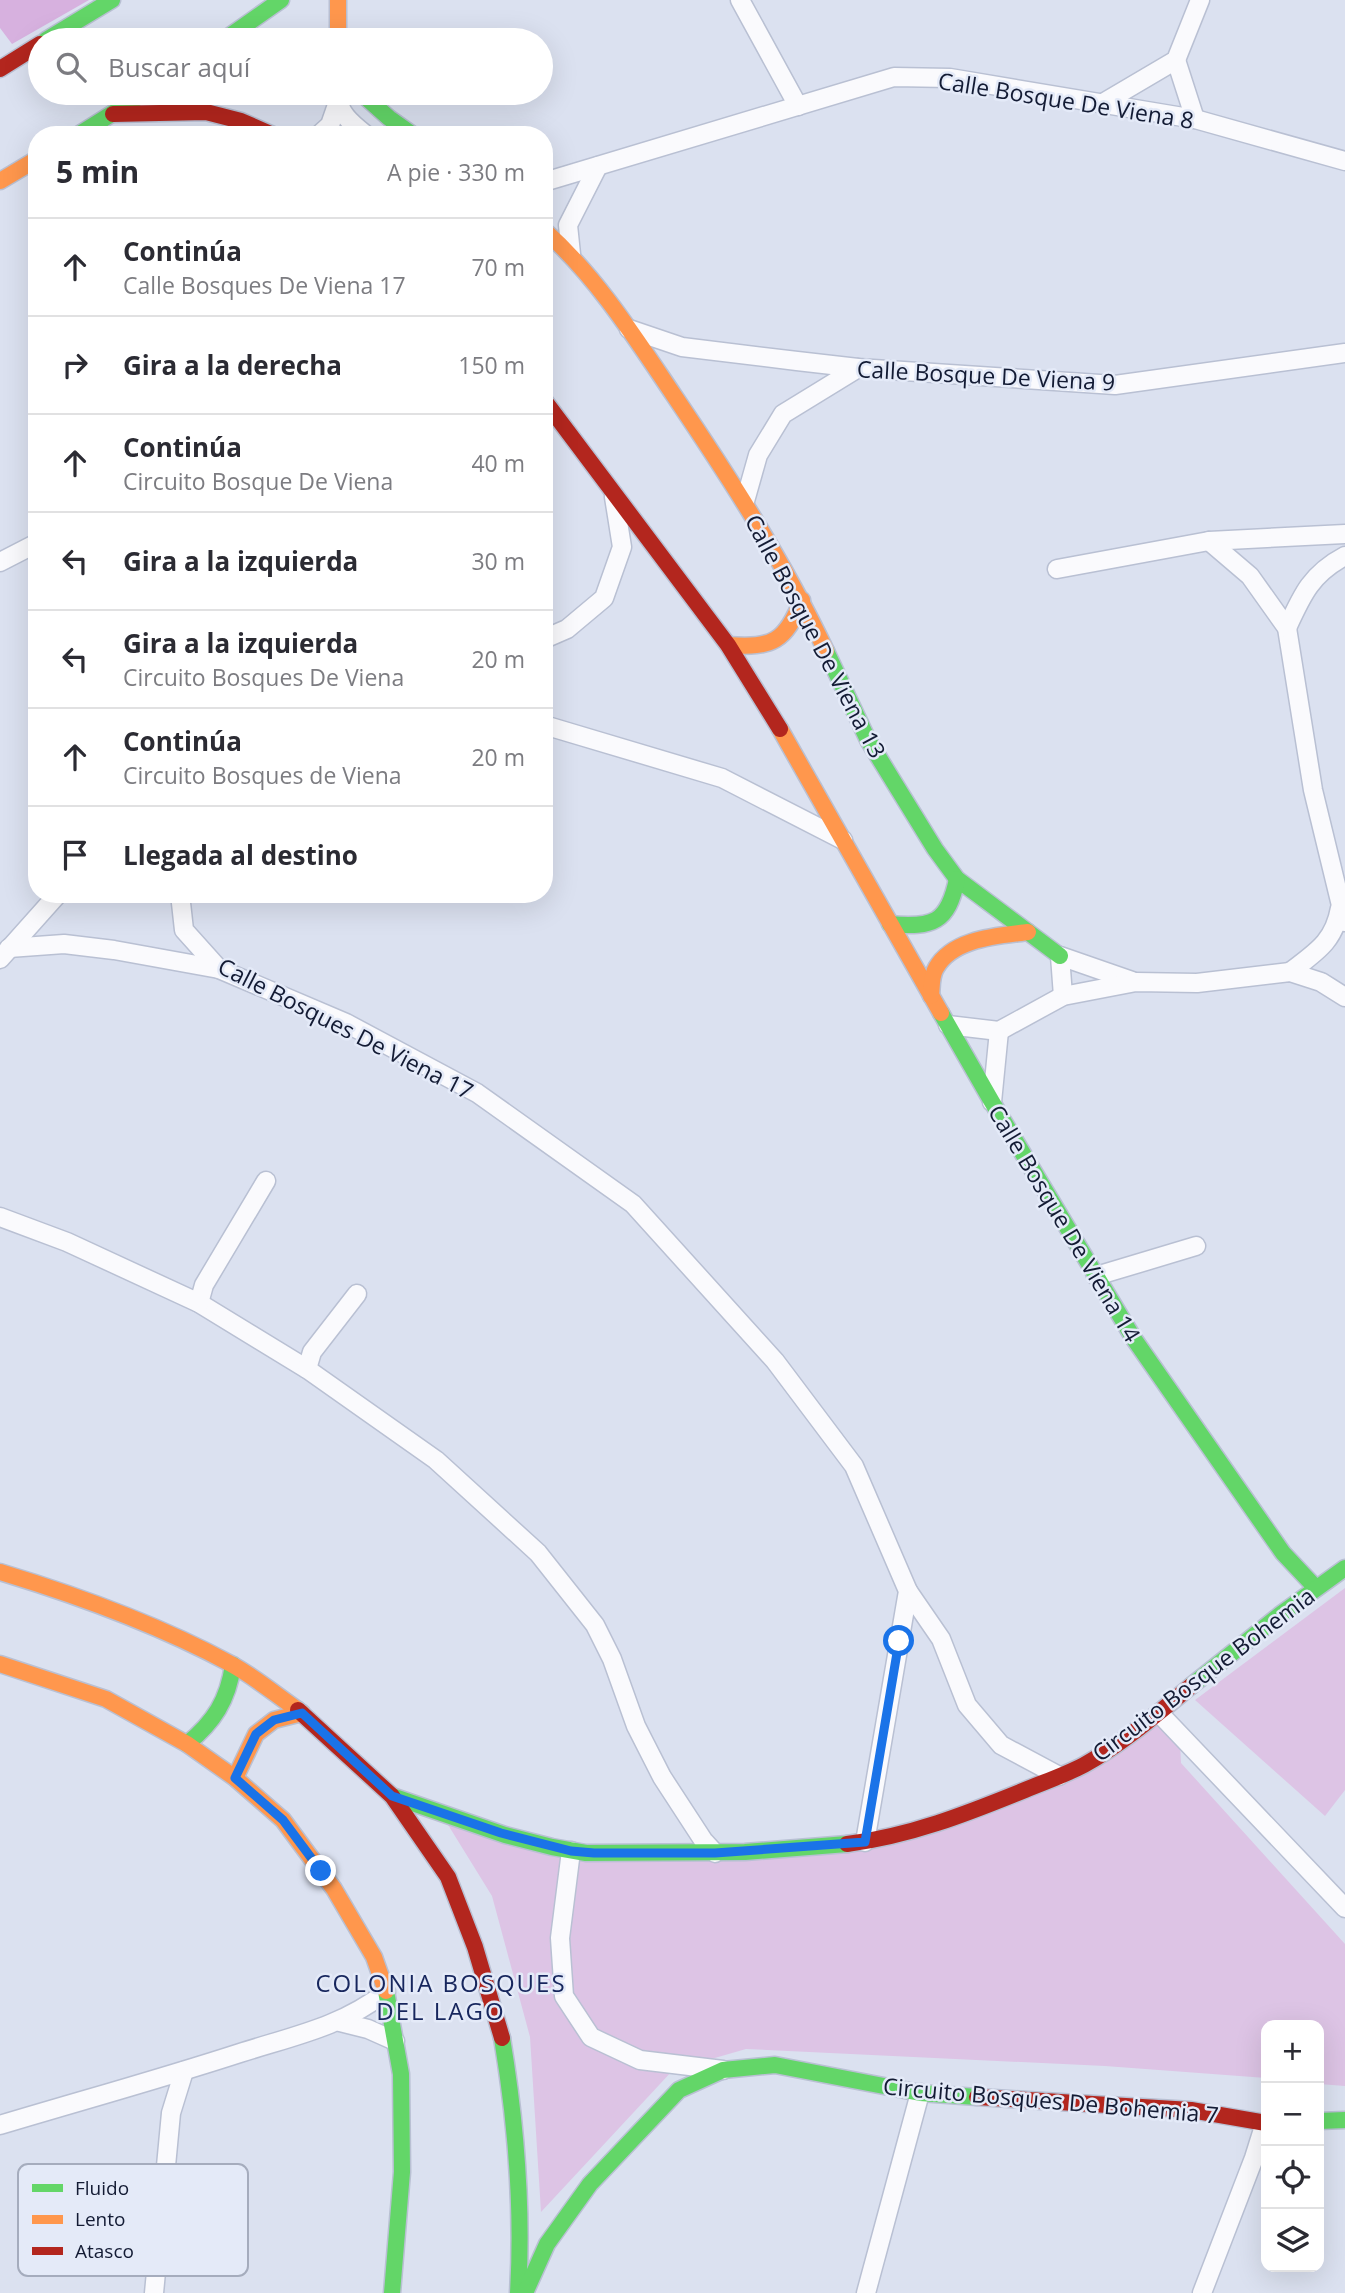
<!DOCTYPE html>
<html lang="es">
<meta charset="utf-8">
<style>
body{margin:0;font-family:"Open Sans",sans-serif;background:#f2f2f3;color:#2b2b33}
.controls{position:absolute;right:21px;bottom:21px;display:grid;overflow:hidden;border-radius:14px;box-shadow:0 7px 28px #0002}
.controls button{width:63px;height:63px;display:grid;place-items:center;padding:0;border:0;border-bottom:2px solid #e1e1e2;background:#fff;color:#2b2b33;font:35px sans-serif}
.stop{position:absolute;width:21px;height:21px;margin:-16px;border:5px solid #1a73e8;border-radius:50%;background:#fff}
.stop.end{background:#1a73e8;border-color:#fff;box-shadow:0 2px 7px #0008}
.list{margin:0;padding:0;list-style:none}
h2{display:flex;justify-content:space-between;align-items:center;height:91px;margin:0;padding:0 28px;font-size:30px}
h2 small{font-size:23px;font-weight:400;color:#7c7c81}
.list li{display:grid;grid-template-columns:46px 1fr auto;gap:21px;align-items:center;box-sizing:border-box;height:98px;padding:0 28px;border-top:2px solid #e1e1e2}
.list b{display:block;font-size:26px;white-space:nowrap}
.list p{margin:0;font-size:23px;white-space:nowrap;color:#7c7c81}
.list em{font-size:23px;font-style:normal;color:#7c7c81}
.icon{flex:none;width:38px;height:38px;fill:none;stroke:currentColor;stroke-width:2;stroke-linecap:round;stroke-linejoin:round}
.map{position:relative;flex:none;width:1345px;height:2293px;overflow:hidden}
.search{position:absolute;background:#fff;box-shadow:0 7px 28px #0002;left:28px;top:28px;width:525px;height:77px;display:flex;align-items:center;gap:18px;box-sizing:border-box;padding:0 24px;border-radius:38px;color:#7c7c81;font-size:26px}
.panel{position:absolute;background:#fff;box-shadow:0 7px 28px #0002;left:28px;top:126px;width:525px;height:777px;border-radius:28px}
.map>svg:first-child{display:block}
.green{fill:#ddc4e5}
.forest{fill:#d7b1df}
.lines{fill:none;stroke-linecap:round;stroke-linejoin:round}
.street-casing{stroke:#b9c0d3;stroke-width:21}
.fast-casing{stroke:#b9c0d3;stroke-width:19}
.slow-casing{stroke:#b9c0d3;stroke-width:19}
.jam-casing{stroke:#b9c0d3;stroke-width:19}
.street{stroke:#fafafd;stroke-width:18}
.fast{stroke:#63d668;stroke-width:16}
.slow{stroke:#ff974d;stroke-width:16}
.jam{stroke:#b3261e;stroke-width:16}
.route{stroke:#1a73e8;stroke-width:9}
.labels{text-anchor:middle;dominant-baseline:central;stroke-width:5;stroke-linejoin:round;paint-order:stroke}
.street-label{font-size:23px;fill:#131b34;stroke:#e4eaf8}
.neighbourhood-label{font-size:24px;letter-spacing:2px;fill:#17265d;stroke:#e4eaf8}
.key{fill:#e4eaf8;stroke:#a5acbd;stroke-width:2}
.key-label{font-size:19px;fill:#131b34}
</style>
<div class="map">
<svg width="1345" height="2293" viewBox="0 0 1345 2293">
<rect width="100%" height="100%" fill="#dbe1f0"/>
<g class="green">
<polygon points="1345,1588 1345,1790 1325,1816 1195,1700"/>
<polygon points="1158,1725 1180,1741 1181,1763 1345,1944 1345,2086 1319,2084 1319,2025 1266,2025 1266,2078 1105,2066 746,2049 673,2070 541,2212 530,2037 492,1896 437,1807 569,1856 926,1834"/>
</g>
<polygon class="forest" points="0,0 89,0 12,44 0,28"/>
<g class="lines">
<defs>
<g id="street">
<polyline points="740,0 798,106"/>
<polyline points="1176,60 1195,119"/>
<path d="M337,93c1,20 14,30 29,42"/>
<polyline points="1103,103 1176,60 1200,0"/>
<polyline points="319,135 330,125 338,102"/>
<polyline points="544,182 894,77 950,78 1195,119 1345,161"/>
<polyline points="571,254 568,225 598,166"/>
<polyline points="629,329 682,347 797,361 858,368 1115,385 1345,353"/>
<polyline points="745,501 758,455 783,414 858,368"/>
<polyline points="1209,541 1250,576 1287,628 1313,790 1345,922"/>
<polyline points="0,562 37,543"/>
<polyline points="1057,569 1209,541 1345,534"/>
<path d="M1287,628c15,-33 24,-54 58,-72"/>
<polyline points="544,639 567,629 604,598 622,547 614,497"/>
<polyline points="544,725 722,778 843,840"/>
<polyline points="180,894 184,930 219,969 346,1023 477,1093 633,1204 775,1361 854,1466 908,1591 865,1842"/>
<polyline points="9,948 64,944 114,950 219,969"/>
<polyline points="0,959 58,894"/>
<path d="M1290,972c26,-20 44,-30 50,-64"/>
<polyline points="1063,996 1060,956 1132,981"/>
<polyline points="948,1025 999,1031 1063,996 1136,982 1197,983 1290,972 1321,982 1345,997"/>
<polyline points="992,1102 999,1031"/>
<polyline points="0,1217 67,1242 199,1303 307,1369 436,1460 538,1553 595,1625 612,1659 636,1726 662,1777 703,1840 715,1853"/>
<polyline points="1096,1276 1196,1246"/>
<polyline points="199,1303 204,1285 266,1181"/>
<polyline points="307,1369 312,1352 357,1294"/>
<polyline points="908,1591 941,1639 967,1705 1001,1745 1059,1776"/>
<polyline points="1159,1713 1345,1908"/>
<polyline points="571,1851 560,1938 564,1996 591,2037 640,2060 723,2070"/>
<polyline points="340,2022 368,2029 395,2041"/>
<path d="M0,2125c80,-24 160,-46 240,-72 53,-17 101,-26 146,-61"/>
<polyline points="154,2293 171,2113 184,2071"/>
<polyline points="866,2293 920,2093"/>
<polyline points="1202,2293 1254,2158 1265,2123"/>
</g>
<g id="fast">
<polyline points="46,40 112,0"/>
<polyline points="224,40 281,0"/>
<polyline points="361,93 389,118 413,135"/>
<polyline points="78,135 145,93"/>
<polyline points="826,651 868,740 935,849 957,879 1060,956"/>
<path d="M890,924c43,4 58,-1 67,-45"/>
<polyline points="941,1013 992,1102 1134,1339 1283,1553 1315,1587"/>
<polyline points="1191,1686 1281,1614 1345,1568"/>
<path d="M187,1744c27,-22 41,-44 46,-79"/>
<polyline points="392,1796 505,1835 552,1847 586,1853 745,1852 847,1844"/>
<polyline points="386,1991 401,2074 402,2172 392,2293"/>
<path d="M502,2038c14,84 21,170 16,255"/>
<polyline points="1319,2121 1345,2120"/>
<polyline points="525,2293 547,2244 590,2184 679,2090 723,2070 775,2065 920,2093 977,2097"/>
</g>
<g id="slow">
<polyline points="338,0 338,40"/>
<polyline points="0,181 37,159"/>
<path d="M544,230c52,46 90,106 129,164 56,83 110,166 153,257"/>
<path d="M728,645c45,3 57,-3 74,-45"/>
<polyline points="780,729 941,1013"/>
<path d="M931,996c1,-9 0,-20 5,-28 17,-30 62,-32 92,-36"/>
<path d="M0,1572c79,24 159,53 231,92 24,13 45,31 67,46"/>
<polyline points="0,1664 106,1699 187,1744 235,1778 283,1820 334,1889 374,1957 386,1991"/>
<polyline points="235,1778 256,1734 274,1720 302,1713"/>
</g>
<g id="jam">
<polyline points="0,69 40,44"/>
<polyline points="113,114 206,112 241,121 273,135"/>
<polyline points="544,400 728,645 780,729"/>
<polyline points="298,1710 392,1796 448,1877 475,1947 502,2038"/>
<path d="M847,1844c63,-8 119,-30 178,-54 19,-8 40,-15 59,-25 38,-21 73,-51 107,-79"/>
<polyline points="977,2097 1191,2110 1266,2123"/>
</g>
</defs>
<use href="#street" class="street-casing"/>
<use href="#fast" class="fast-casing"/>
<use href="#slow" class="slow-casing"/>
<use href="#jam" class="jam-casing"/>
<use href="#street" class="street"/>
<use href="#fast" class="fast"/>
<use href="#slow" class="slow"/>
<use href="#jam" class="jam"/>
</g>
<g class="lines">
<polyline class="route" points="321,1871 283,1820 235,1778 256,1734 274,1720 302,1713 392,1796 501,1833 571,1851 594,1853 715,1853 865,1842 899,1641"/>
</g>
<g class="labels">
<g class="street-label">
<text transform="translate(1066 100) rotate(9)">Calle Bosque De Viena 8</text>
<text transform="translate(986 375) rotate(3)">Calle Bosque De Viena 9</text>
<text transform="translate(816 636) rotate(62)">Calle Bosque De Viena 13</text>
<text transform="translate(346 1028) rotate(27)">Calle Bosques De Viena 17</text>
<text transform="translate(1065 1223) rotate(59)">Calle Bosque De Viena 14</text>
<text transform="translate(1203 1674) rotate(-37)">Circuito Bosque Bohemia</text>
<text transform="translate(1051 2100) rotate(5)">Circuito Bosques De Bohemia 7</text>
</g>
<g class="neighbourhood-label">
<text x="441" y="1982">COLONIA BOSQUES<tspan x="441" dy="28">DEL LAGO</tspan></text>
</g>
</g>
<rect x="18" y="2164" width="230" height="112" rx="10" class="key"/>
<rect x="32" y="2184" width="31" height="8" fill="#63d668"/>
<rect x="32" y="2215" width="31" height="9" fill="#ff974d"/>
<rect x="32" y="2247" width="31" height="8" fill="#b3261e"/>
<g class="key-label">
<text x="75" y="2195">Fluido</text>
<text x="75" y="2226">Lento</text>
<text x="75" y="2258">Atasco</text>
</g>
</svg>
<div class="controls">
<button>+</button>
<button>−</button>
<button><svg class="icon" aria-label="locate" viewBox="0 0 24 24"><circle cx="12" cy="12" r="6"/><path d="M12 2v4M12 18v4M2 12h4M18 12h4"/></svg></button>
<button><svg class="icon" aria-label="layers" viewBox="0 0 24 24"><path d="M12 4l9 5-9 5-9-5zM3 14l9 5 9-5"/></svg></button>
</div>
<div class="stop" style="left:899px;top:1641px"></div>
<div class="stop end" style="left:321px;top:1871px"></div>
<div class="search"><svg class="icon" aria-label="search" viewBox="0 0 24 24"><circle cx="10" cy="10" r="6"/><path d="M15 15l6 6"/></svg>Buscar aquí</div>
<section class="panel">
<h2>5 min<small>A pie · 330 m</small></h2>
<ul class="list">
<li><svg class="icon" aria-label="ahead" viewBox="0 0 24 24"><path d="M12 20V5M6 11l6-6 6 6"/></svg><div><b>Continúa</b><p>Calle Bosques De Viena 17</p></div><em>70 m</em></li>
<li><svg class="icon" aria-label="right" viewBox="0 0 24 24"><path d="M7 20v-9h11M14 6l5 5-5 5"/></svg><div><b>Gira a la derecha</b></div><em>150 m</em></li>
<li><svg class="icon" aria-label="ahead" viewBox="0 0 24 24"><path d="M12 20V5M6 11l6-6 6 6"/></svg><div><b>Continúa</b><p>Circuito Bosque De Viena</p></div><em>40 m</em></li>
<li><svg class="icon" aria-label="left" viewBox="0 0 24 24"><path d="M17 20v-9H6M10 6l-5 5 5 5"/></svg><div><b>Gira a la izquierda</b></div><em>30 m</em></li>
<li><svg class="icon" aria-label="left" viewBox="0 0 24 24"><path d="M17 20v-9H6M10 6l-5 5 5 5"/></svg><div><b>Gira a la izquierda</b><p>Circuito Bosques De Viena</p></div><em>20 m</em></li>
<li><svg class="icon" aria-label="ahead" viewBox="0 0 24 24"><path d="M12 20V5M6 11l6-6 6 6"/></svg><div><b>Continúa</b><p>Circuito Bosques de Viena</p></div><em>20 m</em></li>
<li><svg class="icon" aria-label="arrive" viewBox="0 0 24 24"><path d="M6 21V4h12l-3 4 3 4H6"/></svg><div><b>Llegada al destino</b></div></li>
</ul>
</section>
</div>
